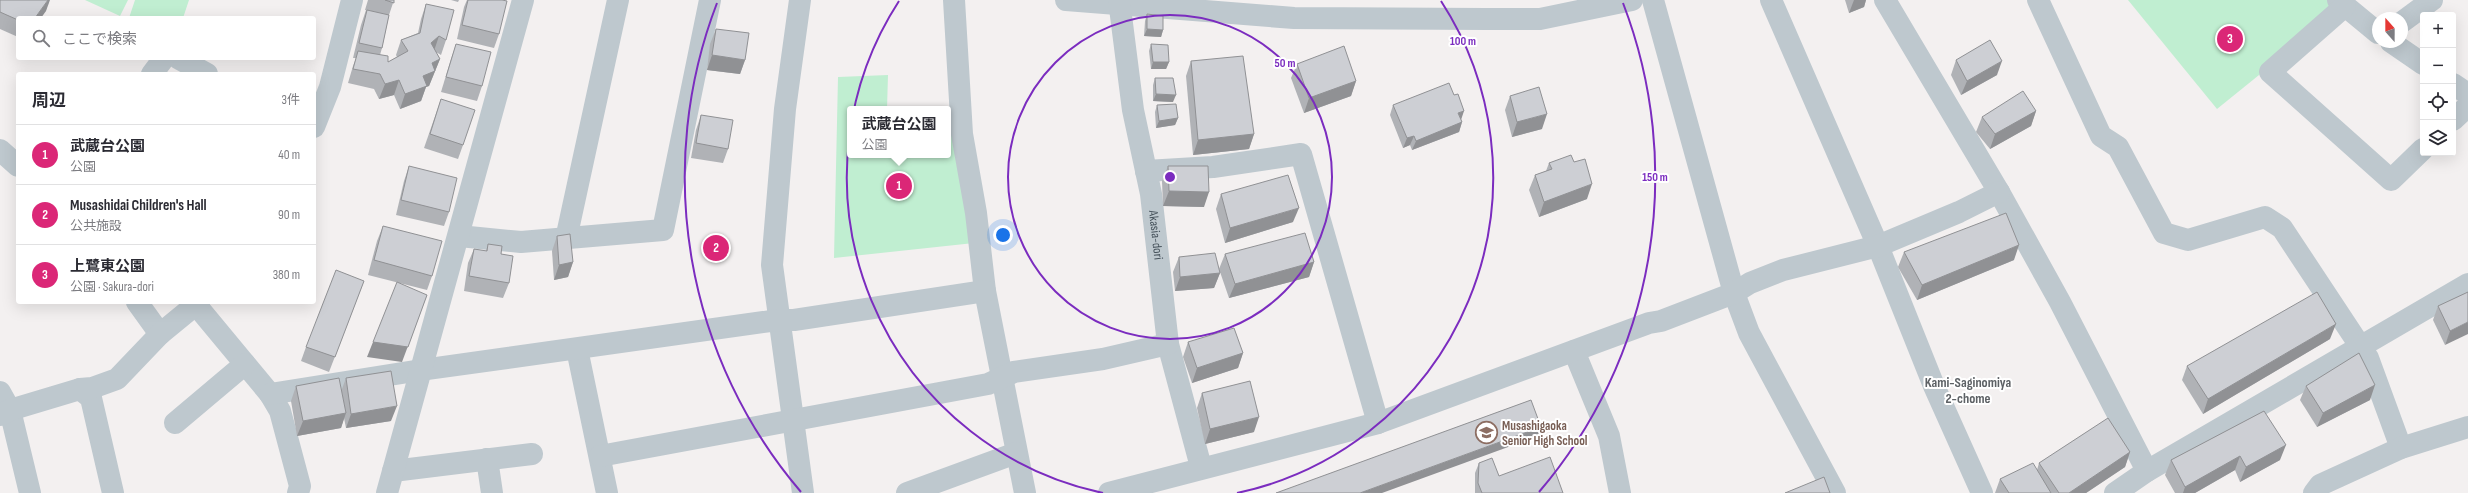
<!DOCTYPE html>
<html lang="ja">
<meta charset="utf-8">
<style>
body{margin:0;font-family:"Sofia Sans Condensed","Noto Sans JP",sans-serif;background:#f2f2f3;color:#2b2b33}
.controls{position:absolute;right:12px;top:12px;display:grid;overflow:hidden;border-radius:4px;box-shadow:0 4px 16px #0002}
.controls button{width:36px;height:36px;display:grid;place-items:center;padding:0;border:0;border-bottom:1px solid #e1e1e2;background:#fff;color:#2b2b33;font:20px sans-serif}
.compass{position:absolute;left:2372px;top:12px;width:36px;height:36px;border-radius:50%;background:#fff;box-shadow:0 4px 16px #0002;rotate:339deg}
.you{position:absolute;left:1003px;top:235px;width:14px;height:14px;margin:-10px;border:3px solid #fff;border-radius:50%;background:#1a73e8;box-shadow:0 0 0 6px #1a73e833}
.badge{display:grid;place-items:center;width:26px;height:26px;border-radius:50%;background:#db2777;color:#fff;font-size:13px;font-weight:700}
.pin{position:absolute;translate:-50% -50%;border:2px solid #fff;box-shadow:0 1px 4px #0006}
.popup{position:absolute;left:847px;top:106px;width:104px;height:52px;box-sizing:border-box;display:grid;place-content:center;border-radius:4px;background:#fff;filter:drop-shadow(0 1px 3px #0005);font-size:13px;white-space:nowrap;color:#7c7c81}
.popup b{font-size:15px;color:#2b2b33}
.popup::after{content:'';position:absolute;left:50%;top:100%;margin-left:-8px;border:8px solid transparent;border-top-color:#fff}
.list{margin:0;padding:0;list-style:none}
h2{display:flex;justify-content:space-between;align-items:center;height:52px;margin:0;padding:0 16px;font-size:17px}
h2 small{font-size:13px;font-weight:400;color:#7c7c81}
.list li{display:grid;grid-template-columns:26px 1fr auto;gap:12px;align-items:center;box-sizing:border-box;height:60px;padding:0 16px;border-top:1px solid #e1e1e2}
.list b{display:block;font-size:15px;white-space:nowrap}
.list p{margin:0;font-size:13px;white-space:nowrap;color:#7c7c81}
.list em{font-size:13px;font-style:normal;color:#7c7c81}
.icon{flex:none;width:22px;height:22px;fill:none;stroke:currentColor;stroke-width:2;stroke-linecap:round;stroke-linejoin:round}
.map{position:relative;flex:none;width:2468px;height:493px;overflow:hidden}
.search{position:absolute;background:#fff;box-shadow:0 4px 16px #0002;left:16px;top:16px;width:300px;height:44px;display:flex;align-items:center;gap:10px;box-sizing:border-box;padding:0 14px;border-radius:4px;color:#7c7c81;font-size:15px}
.panel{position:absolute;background:#fff;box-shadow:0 4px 16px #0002;left:16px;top:72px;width:300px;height:232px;border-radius:4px}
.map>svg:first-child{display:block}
.green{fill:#c0eed1}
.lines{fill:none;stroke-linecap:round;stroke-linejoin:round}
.minor{stroke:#bec8ce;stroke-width:22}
.wall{fill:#b0b2b6}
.shaded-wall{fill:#909194}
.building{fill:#cdcfd4;stroke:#909194}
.ring{fill:none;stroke:#7b2cbf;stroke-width:2}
.labels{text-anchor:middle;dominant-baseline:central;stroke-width:4;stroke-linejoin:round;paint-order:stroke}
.street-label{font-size:13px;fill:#48545d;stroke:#fff}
.education-label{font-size:13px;font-weight:bold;fill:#785e54;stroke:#fff;text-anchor:start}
.neighbourhood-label{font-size:14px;font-weight:bold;fill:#5d6165;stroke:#fff}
.centre{fill:#7b2cbf;stroke:#fff;stroke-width:2}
.ring-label{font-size:12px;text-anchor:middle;font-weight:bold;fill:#7b2cbf;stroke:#fff;stroke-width:4;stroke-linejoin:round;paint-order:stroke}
</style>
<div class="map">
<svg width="2468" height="493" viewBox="0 0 2468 493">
<rect width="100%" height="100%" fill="#f3f0f0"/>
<g class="green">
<polygon points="85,0 128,0 120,16"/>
<polygon points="135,0 189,0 183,18 129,18"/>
<polygon points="2128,0 2329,0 2336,6 2264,71 2217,109"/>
<polygon points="888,75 887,109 850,109 850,155 948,155 948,128 953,128 974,243 834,258 838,77"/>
</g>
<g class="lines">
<g class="minor">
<polyline points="800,0 785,109 772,265 803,493"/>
<polyline points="954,0 962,134 976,213 985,291 1025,493"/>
<polyline points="1066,0 1294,18 1486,19 1540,19 1632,0"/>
<path id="s1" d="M1119,0l14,110 18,84 17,150 33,123"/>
<polyline points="1653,0 1734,293 1749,333 1835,493"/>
<polyline points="1771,0 1878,246 1934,386 1982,493"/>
<polyline points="1885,0 1999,192 2060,302 2147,471"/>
<polyline points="2038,0 2101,136 2118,147 2164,233 2188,240 2265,217 2282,228 2368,358 2401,448"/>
<polyline points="2338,0 2378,33"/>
<polyline points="2345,6 2270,72 2391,180 2423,149"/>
<polyline points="2402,22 2432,0"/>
<polyline points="2391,42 2423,64"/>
<polyline points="178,58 207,74"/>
<polyline points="152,74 164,58"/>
<polyline points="2453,84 2468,94"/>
<polyline points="2453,120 2468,106"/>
<polyline points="314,127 330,87 352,0"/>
<polyline points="0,150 18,166"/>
<polyline points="1146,171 1213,167 1301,154 1378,423"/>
<polyline points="459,236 521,242 663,230 710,0"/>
<polyline points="566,239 618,0"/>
<polyline points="137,302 160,334"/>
<polyline points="197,306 270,394 280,411 300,486 298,493"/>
<polyline points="577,349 607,493"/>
<polyline points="1574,351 1609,436 1620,493"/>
<polyline points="80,389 91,398 113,493"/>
<polyline points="0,392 10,410 30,493"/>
<polyline points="270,394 421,370 778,320 794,320 985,291"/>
<polyline points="0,415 10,410 80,389 92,388 117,379 160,334 199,302"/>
<polyline points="175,423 245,364"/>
<polyline points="600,456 988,384 1014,372 1103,359 1168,344"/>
<polyline points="487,459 492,493"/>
<polyline points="393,471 532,454"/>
<polyline points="387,493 523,0"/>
<polyline points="907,493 1016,453"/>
<polyline points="1109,493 1378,423 1649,323 1661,321 1734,293 1750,283 1783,270 1878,246 1959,212 1999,192"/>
<polyline points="2115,493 2147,471 2468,284"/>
<polyline points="2314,493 2320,485 2401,448 2468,427"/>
</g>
</g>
<g class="wall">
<polygon points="0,0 46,11 18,18 18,37 0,29"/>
<polygon points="368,0 394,0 389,15 382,48 380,55 388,62 397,57 396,55 401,40 418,33 421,19 426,4 446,40 441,55 436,52 440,59 429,86 426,87 421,101 400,109 394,95 379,99 374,89 348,83 353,66 356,58 353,58 361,25 366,10 365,10"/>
<polygon points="451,0 459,0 458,2"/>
<polygon points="467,0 502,0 499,34 494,48 457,39 464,7"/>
<polygon points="1845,0 1866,0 1864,7 1849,13"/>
<polygon points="1147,14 1163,30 1161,37 1144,36 1145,21"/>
<polygon points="716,29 745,60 740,74 707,70 710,44"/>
<polygon points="456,44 482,86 477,101 441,92 451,59"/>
<polygon points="1151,44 1169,62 1166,69 1151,69 1149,51"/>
<polygon points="1956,60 1997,75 1961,95 1951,75"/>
<polygon points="1191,61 1254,134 1249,149 1193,155 1186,76"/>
<polygon points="1297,64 1356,81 1351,96 1304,113 1291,78"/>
<polygon points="1155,78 1173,102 1153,101 1153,85"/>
<polygon points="1510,96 1542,129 1512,137 1505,110"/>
<polygon points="441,99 463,145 458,159 424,148"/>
<polygon points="1157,105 1178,118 1175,125 1156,128 1155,112"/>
<polygon points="1393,105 1461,120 1462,122 1459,132 1412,150 1410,145 1403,148 1390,115"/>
<polygon points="2036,111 2031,126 1990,149 1976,132 1982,117"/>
<polygon points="701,115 728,149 723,163 691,158 696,130"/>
<polygon points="1574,162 1587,199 1539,217 1529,190 1535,175 1546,171 1549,163"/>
<polygon points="409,166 449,212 444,226 396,215 404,181"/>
<polygon points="1168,166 1204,207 1163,206 1162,181"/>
<polygon points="1221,194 1293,222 1225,243 1216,209"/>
<polygon points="383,226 432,276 427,290 368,275 377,241"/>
<polygon points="557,236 573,262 568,277 554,280 552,251"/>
<polygon points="488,244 501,254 509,283 503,298 464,291 468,263 474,249 486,251"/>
<polygon points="1904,252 2014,260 1917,300 1898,267"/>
<polygon points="1225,254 1314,262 1309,277 1229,298 1219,269"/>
<polygon points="1179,257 1220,273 1214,288 1175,291 1173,272"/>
<polygon points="364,281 329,372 301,361 306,347"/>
<polygon points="2468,292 2445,345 2433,320 2438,306"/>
<polygon points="2330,339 2203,414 2182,380 2187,366"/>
<polygon points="1188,342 1243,353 1238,368 1192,383 1183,357"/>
<polygon points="346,378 391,421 346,428 344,418 341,428 297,436 291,401 296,386 342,389"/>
<polygon points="2306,386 2370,400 2317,427 2300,400"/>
<polygon points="1202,393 1254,432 1205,444 1197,408"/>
<polygon points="2264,411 2280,460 2240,482 2235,470 2195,493 2175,493 2165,475 2171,460"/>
<polygon points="2130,452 2125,467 2086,493 1995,493 2000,479 2037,470 2039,463"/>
<polygon points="1479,463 1499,476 1563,493 1475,493 1475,473"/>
</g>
<g class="shaded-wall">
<polygon points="48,0 50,0 46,11 41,18 35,18"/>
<polygon points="1854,0 1866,0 1864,7 1849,13"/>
<polygon points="1147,29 1163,30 1161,37 1144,36"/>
<polygon points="439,36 434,51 431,43"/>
<polygon points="712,55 745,60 740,74 707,70"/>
<polygon points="440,59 429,86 426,87 421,101 400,109 405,94 423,76 432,63"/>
<polygon points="2002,61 1997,75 1961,95 1967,81"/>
<polygon points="1153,62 1169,62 1166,69 1151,69"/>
<polygon points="399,80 394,95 379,99 385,84"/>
<polygon points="1356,81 1351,96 1304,113 1309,98"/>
<polygon points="1156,94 1176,95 1173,102 1153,101"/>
<polygon points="1464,111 1461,120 1458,113"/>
<polygon points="2036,111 2031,126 1990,149 1995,134"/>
<polygon points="1547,114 1542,129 1512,137 1517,122"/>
<polygon points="1178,118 1175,125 1156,128 1159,121"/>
<polygon points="1462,122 1459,132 1412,150 1416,141"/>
<polygon points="1254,134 1249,149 1193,155 1198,140"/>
<polygon points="1414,136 1410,145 1403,148 1407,138"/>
<polygon points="1592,184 1587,199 1539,217 1544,202"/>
<polygon points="1169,191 1209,192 1204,207 1163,206"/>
<polygon points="1299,208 1293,222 1225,243 1230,228"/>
<polygon points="2019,245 2014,260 1917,300 1922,285"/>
<polygon points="573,262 568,277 554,280 559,265"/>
<polygon points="1314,262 1309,277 1229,298 1235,284"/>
<polygon points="1220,273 1214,288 1175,291 1180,277"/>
<polygon points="427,295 402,362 367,357 373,342"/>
<polygon points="2468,322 2468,334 2445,345 2450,331"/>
<polygon points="2336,324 2330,339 2203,414 2208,399"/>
<polygon points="1243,353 1238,368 1192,383 1197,368"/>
<polygon points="2375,385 2370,400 2317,427 2323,413"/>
<polygon points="397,406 391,421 346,428 351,414"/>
<polygon points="346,413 341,428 297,436 303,421"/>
<polygon points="1259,417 1254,432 1205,444 1210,429"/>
<polygon points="1541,427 1538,436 1382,493 1360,493"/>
<polygon points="2286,445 2280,460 2240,482 2246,467"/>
<polygon points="2130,452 2125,467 2086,493 2069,493"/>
<polygon points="2240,456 2235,470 2195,493 2183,493 2185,487"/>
</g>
<g class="building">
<polygon points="0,0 48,0 35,18 18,18 18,20 0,12"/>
<polygon points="385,0 394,0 394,3"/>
<polygon points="468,0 502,0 507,1 499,34 462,25"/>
<polygon points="426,4 454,10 446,40 439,36 431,43 440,59 432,63 435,71 423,76 427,86 405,94 399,80 385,84 380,74 353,69 358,51 388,56 388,62 408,51 401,40 420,33"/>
<polygon points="367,10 389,15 382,48 359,43"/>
<polygon points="1147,14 1163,16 1163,30 1147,29"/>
<polygon points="716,29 749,33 745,60 712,55"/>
<polygon points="1990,40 2002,61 1967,81 1956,60"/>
<polygon points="456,44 491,52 482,86 446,77"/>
<polygon points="1151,44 1168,45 1169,62 1153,62"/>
<polygon points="1344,46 1356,81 1309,98 1297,64"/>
<polygon points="1243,56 1254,134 1198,140 1191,61"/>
<polygon points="1155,78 1173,78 1176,95 1156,94"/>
<polygon points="1449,83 1454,95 1458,94 1464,111 1458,113 1462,122 1416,141 1414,136 1407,138 1393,105"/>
<polygon points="1539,87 1547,114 1517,122 1510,96"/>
<polygon points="2023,91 2036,111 1995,134 1982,117"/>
<polygon points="441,99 475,110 463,145 430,134"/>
<polygon points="1176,104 1178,118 1159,121 1157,105"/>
<polygon points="701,115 733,120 728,149 696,143"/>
<polygon points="1571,155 1574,162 1585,159 1592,184 1544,202 1535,175 1552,169 1549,163"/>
<polygon points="409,166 457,178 449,212 401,200"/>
<polygon points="1168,166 1208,166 1209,192 1169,191"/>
<polygon points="1288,175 1299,208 1230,228 1221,194"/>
<polygon points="2006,213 2019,245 1922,285 1904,252"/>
<polygon points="383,226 442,241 432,276 374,260"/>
<polygon points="1305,233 1314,262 1235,284 1225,254"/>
<polygon points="570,234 573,262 559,265 557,236"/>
<polygon points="488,244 502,246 501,254 513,256 509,283 469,276 474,249 487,251"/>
<polygon points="1215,253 1220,273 1180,277 1179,257"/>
<polygon points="336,270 364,281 335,357 306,347"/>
<polygon points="397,282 427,295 408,347 373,342"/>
<polygon points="2317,292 2336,324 2208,399 2187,366"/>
<polygon points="2468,292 2468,322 2450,331 2438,306"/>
<polygon points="1234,328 1243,353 1197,368 1188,342"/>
<polygon points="2359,353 2375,385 2323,413 2306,386"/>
<polygon points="391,371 397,406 351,414 346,378"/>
<polygon points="339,378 346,413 303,421 296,386"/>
<polygon points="1250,381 1259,417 1210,429 1202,393"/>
<polygon points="1531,400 1541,427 1360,493 1276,493"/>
<polygon points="2264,411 2286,445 2246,467 2240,456 2185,487 2171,460"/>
<polygon points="2108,418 2130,452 2069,493 2059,493 2039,463"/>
<polygon points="1550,457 1563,493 1482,493 1478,483 1479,463 1492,458 1499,476"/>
<polygon points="2033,463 2051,493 2009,493 2000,479"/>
<polygon points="1824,477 1830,493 1785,493"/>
</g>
<g class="ring">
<circle cx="1170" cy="177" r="162"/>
<path d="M1103 493A323 323 0 0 1 899 1M1441 1A323 323 0 0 1 1237 493"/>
<path d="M801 492A485 485 0 0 1 717 3M1623 3A485 485 0 0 1 1539 492"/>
</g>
<defs>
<symbol id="school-ring" viewBox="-11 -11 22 22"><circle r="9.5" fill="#fff" stroke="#8d6e63" stroke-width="1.5"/><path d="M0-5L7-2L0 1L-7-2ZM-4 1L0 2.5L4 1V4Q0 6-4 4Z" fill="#8d6e63"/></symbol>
</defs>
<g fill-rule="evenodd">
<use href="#school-ring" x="1474" y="420" width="25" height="25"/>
</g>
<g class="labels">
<g class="street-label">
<text stroke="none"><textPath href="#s1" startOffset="238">Akasia-dori</textPath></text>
</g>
<g class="education-label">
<text x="1502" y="426">Musashigaoka<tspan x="1502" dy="15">Senior High School</tspan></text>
</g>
<g class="neighbourhood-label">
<text x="1968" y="382">Kami-Saginomiya<tspan x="1968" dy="16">2-chome</tspan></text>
</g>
</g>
<circle cx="1170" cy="177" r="6" class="centre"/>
<g class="ring-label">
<text x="1463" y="45">100 m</text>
<text x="1285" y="67">50 m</text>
<text x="1655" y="181">150 m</text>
</g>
</svg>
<div class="controls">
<button>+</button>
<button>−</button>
<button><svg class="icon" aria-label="locate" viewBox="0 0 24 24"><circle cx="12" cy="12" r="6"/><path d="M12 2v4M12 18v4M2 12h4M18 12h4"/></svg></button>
<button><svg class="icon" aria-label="layers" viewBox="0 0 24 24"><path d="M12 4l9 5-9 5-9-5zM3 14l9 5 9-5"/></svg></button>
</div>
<svg class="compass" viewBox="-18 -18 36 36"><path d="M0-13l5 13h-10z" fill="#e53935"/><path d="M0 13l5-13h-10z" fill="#7c7c81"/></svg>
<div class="you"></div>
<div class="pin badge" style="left:899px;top:186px">1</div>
<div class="popup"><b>武蔵台公園</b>公園</div>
<div class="pin badge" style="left:716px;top:248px">2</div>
<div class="pin badge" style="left:2230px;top:39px">3</div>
<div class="search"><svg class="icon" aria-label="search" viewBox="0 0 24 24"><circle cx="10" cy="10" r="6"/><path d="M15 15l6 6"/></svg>ここで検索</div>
<section class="panel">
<h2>周辺<small>3件</small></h2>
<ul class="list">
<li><span class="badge">1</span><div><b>武蔵台公園</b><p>公園</p></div><em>40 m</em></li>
<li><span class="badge">2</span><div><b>Musashidai Children's Hall</b><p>公共施設</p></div><em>90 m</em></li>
<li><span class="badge">3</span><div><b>上鷺東公園</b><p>公園 · Sakura-dori</p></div><em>380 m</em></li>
</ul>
</section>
</div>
